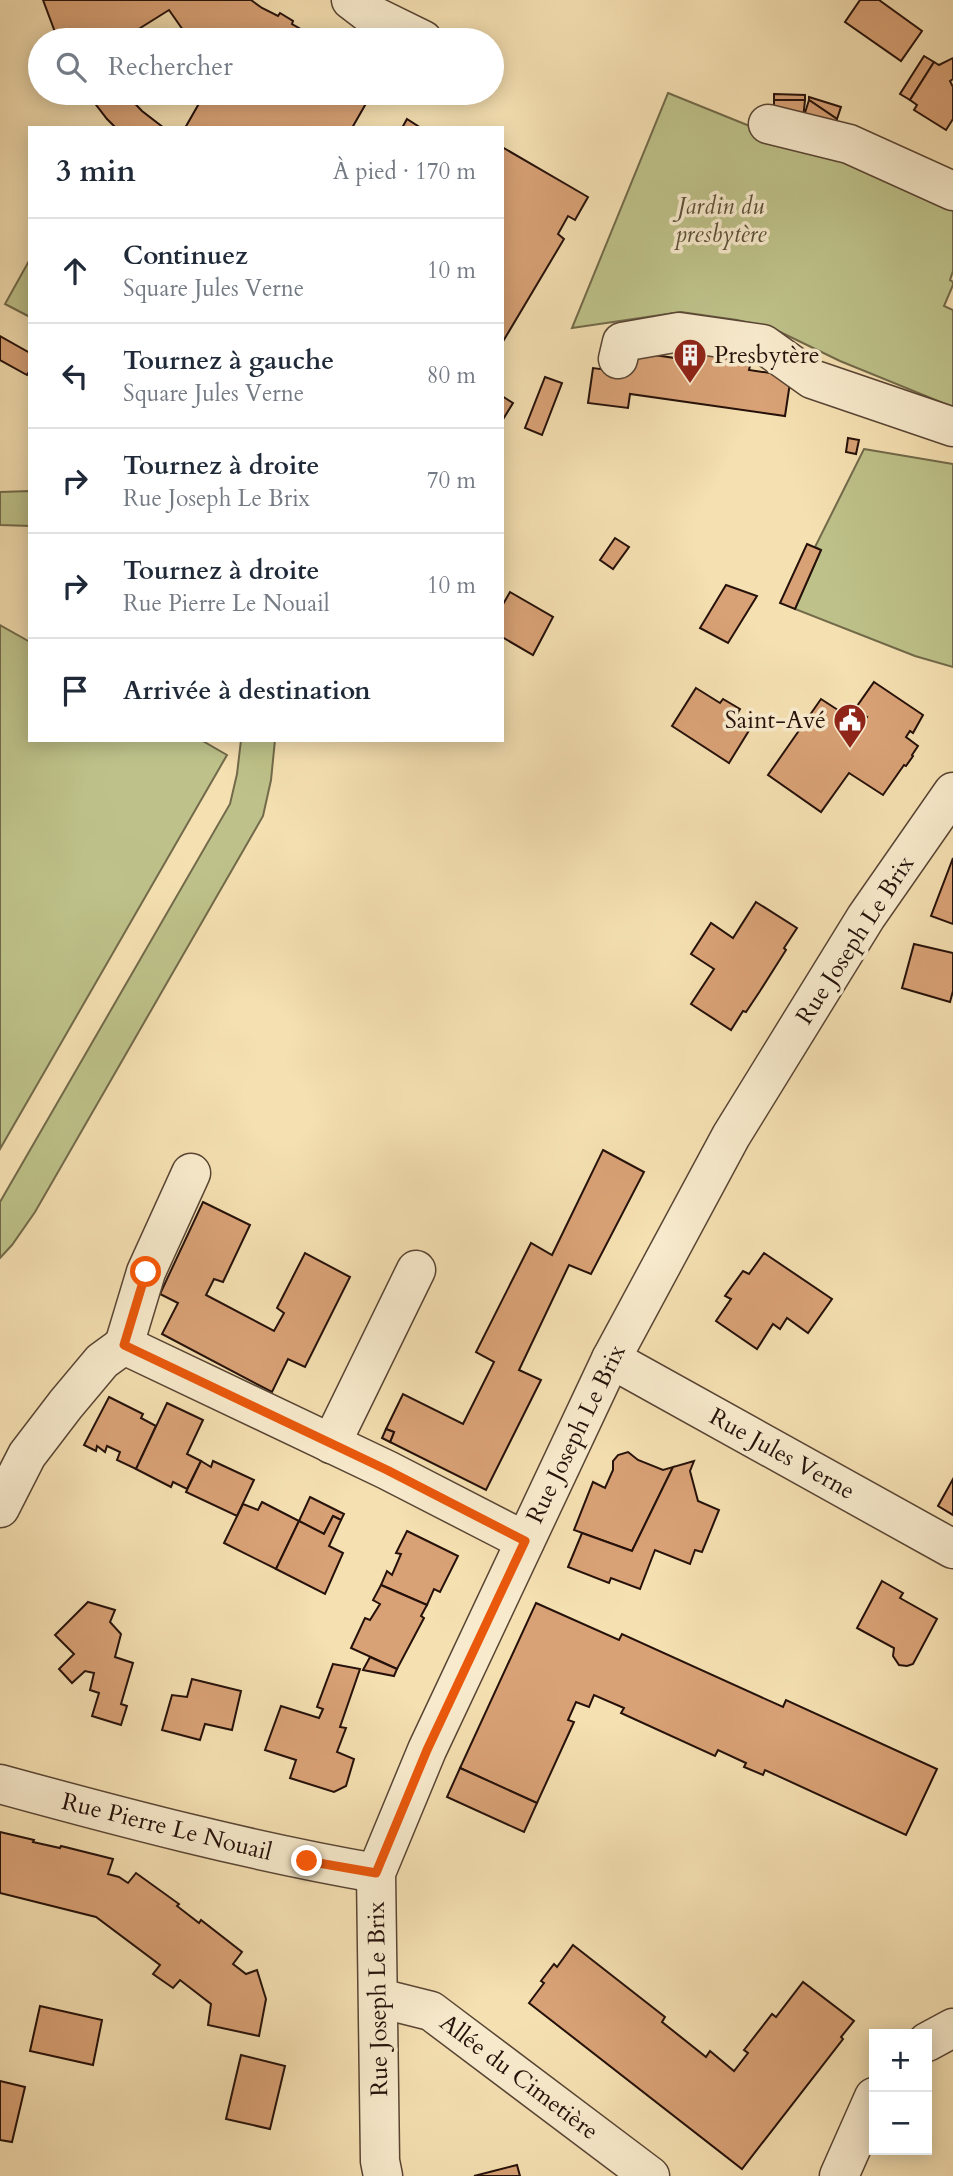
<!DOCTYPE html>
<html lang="fr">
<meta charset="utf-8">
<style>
body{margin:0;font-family:Cardo,serif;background:#f2f2f3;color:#1f2937}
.controls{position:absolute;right:21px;bottom:21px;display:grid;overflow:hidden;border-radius:0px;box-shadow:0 4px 18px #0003}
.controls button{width:63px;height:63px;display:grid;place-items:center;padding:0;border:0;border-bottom:2px solid #e0e1e3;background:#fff;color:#1f2937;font:35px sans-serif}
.stop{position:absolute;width:21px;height:21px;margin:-16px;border:5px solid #ea580c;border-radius:50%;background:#fff}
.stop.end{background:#ea580c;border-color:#fff;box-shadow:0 2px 7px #0008}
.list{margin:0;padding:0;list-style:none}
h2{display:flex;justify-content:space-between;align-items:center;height:91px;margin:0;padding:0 28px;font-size:30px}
h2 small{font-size:23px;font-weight:400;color:#747a83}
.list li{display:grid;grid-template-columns:46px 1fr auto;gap:21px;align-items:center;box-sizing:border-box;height:105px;padding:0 28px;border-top:2px solid #e0e1e3}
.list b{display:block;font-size:26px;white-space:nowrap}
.list p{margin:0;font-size:23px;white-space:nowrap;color:#747a83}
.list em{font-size:23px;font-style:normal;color:#747a83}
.icon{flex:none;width:38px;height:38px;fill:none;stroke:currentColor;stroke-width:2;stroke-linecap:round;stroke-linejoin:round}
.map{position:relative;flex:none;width:953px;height:2176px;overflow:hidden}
.search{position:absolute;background:#fff;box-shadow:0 4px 18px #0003;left:28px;top:28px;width:476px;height:77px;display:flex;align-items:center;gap:18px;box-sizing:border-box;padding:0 24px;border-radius:38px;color:#747a83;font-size:26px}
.panel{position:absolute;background:#fff;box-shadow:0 4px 18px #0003;left:28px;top:126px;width:476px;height:616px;border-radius:0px}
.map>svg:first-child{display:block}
.green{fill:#bec28a;stroke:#726a4a;stroke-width:2}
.building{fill:#d9a276;stroke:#25110a;stroke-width:2}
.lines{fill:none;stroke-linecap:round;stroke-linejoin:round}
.minor-casing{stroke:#594534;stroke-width:41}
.minor{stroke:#f8ebcd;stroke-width:38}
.route{stroke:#ea580c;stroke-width:9}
.labels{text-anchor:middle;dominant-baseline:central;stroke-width:7;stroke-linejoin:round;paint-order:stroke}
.park-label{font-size:24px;font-style:italic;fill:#5b4f37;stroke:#f8ebcd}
.poi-label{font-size:24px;fill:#25110a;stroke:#f8ebcd;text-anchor:start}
.street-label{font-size:24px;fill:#25110a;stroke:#f8ebcd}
</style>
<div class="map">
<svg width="953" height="2176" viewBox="0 0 953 2176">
<rect width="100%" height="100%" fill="#f5e0b2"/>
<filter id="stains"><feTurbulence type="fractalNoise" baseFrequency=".00286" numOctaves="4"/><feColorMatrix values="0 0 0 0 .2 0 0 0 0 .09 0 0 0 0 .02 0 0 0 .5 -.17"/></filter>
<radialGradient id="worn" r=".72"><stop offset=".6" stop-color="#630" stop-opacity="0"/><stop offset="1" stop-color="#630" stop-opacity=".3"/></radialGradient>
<g class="green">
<polygon points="668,93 762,131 953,202 953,271 950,280 953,282 953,285 944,306 953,310 953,407 840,361 772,328 737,320 681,312 572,328"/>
<polygon points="30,259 30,317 5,304"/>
<polygon points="864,449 953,464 953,667 915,656 795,609 821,550 815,547"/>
<polygon points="30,491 30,526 0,525 0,492"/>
<polygon points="0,625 30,642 30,740 201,740 227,755 0,1149"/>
<polygon points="241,740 275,740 271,780 263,816 35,1212 12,1245 0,1258 0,1202 230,804 237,774"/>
</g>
<g class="building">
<polygon points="43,0 251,0 262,8 278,16 280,13 293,21 292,24 320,40 190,40 169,10 121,40 58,40"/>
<polygon points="860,0 879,0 922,31 901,61 845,22"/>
<polygon points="924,56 934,62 910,100 900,94"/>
<polygon points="953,58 953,79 950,81 953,87 953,119 946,130 914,110 917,105 910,100 934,62 939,65"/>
<polygon points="87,93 125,93 142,111 164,128 116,128 107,119"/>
<polygon points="205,93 372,93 352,128 185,128"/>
<polygon points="774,94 805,95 805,100 774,100"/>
<polygon points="809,97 841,107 837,119 809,100"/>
<polygon points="774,100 805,100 803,119 774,118"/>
<polygon points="809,100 837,119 834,129 803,119"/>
<polygon points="407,119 421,128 402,128"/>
<polygon points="502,147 588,197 575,220 568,216 558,234 564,239 502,343"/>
<polygon points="0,336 30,353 30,370 27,375 0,360"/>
<polygon points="704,348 737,352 735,360 751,362 749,370 791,376 785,416 630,394 628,408 588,403 593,368 631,373 634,352 702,362"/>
<polygon points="545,377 562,383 542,435 525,428"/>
<polygon points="502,396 513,403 502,421"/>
<polygon points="848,438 859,440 856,454 846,452"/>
<polygon points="615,538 629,547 613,569 600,560"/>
<polygon points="807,544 821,550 795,609 780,603"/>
<polygon points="726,585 757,596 728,643 700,628"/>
<polygon points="510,592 553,617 533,655 502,637 502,606"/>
<polygon points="874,682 923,715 913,733 910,731 906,737 918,746 912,755 913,756 906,766 904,765 883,795 849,773 821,812 768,775 821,699 861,725 867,717 855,709"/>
<polygon points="696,688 720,703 723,699 740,709 737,714 753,724 729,763 672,726"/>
<polygon points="953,858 953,924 931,916"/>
<polygon points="756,902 797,928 784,948 786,950 760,991 746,1012 743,1011 731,1030 691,1004 714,969 691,954 711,923 733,938"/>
<polygon points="914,944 953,953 953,991 950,1002 902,988"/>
<polygon points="603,1150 644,1172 591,1274 569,1265 519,1370 541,1380 486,1490 390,1442 394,1432 386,1429 403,1394 463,1424 494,1362 476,1352 531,1243 552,1255"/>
<polygon points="203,1202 250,1225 223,1282 214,1279 206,1295 274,1331 284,1313 277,1308 305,1253 350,1277 305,1367 288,1359 272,1392 162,1334 178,1303 160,1294"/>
<polygon points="764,1253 832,1299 808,1333 787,1318 780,1329 773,1324 757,1349 716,1321 731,1299 725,1296 743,1271 749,1274"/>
<polygon points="109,1397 143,1414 141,1418 156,1426 136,1469 117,1460 120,1452 107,1446 105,1452 97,1446 96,1451 84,1445"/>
<polygon points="167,1403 203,1420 187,1454 201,1461 187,1489 173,1482 171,1487 136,1469"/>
<polygon points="386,1429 394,1432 390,1442 382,1438"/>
<polygon points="628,1452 638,1460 663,1470 673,1467 632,1551 574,1530 593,1482 605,1488 613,1470 613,1461 618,1455"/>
<polygon points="201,1461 211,1467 213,1461 254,1480 237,1516 186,1492"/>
<polygon points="694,1461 690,1471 698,1501 719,1510 702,1552 695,1550 690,1564 655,1550 640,1589 611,1578 609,1583 568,1567 582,1533 632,1551 673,1467"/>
<polygon points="953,1479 953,1515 938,1506"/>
<polygon points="310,1497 344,1514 341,1520 333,1516 324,1534 299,1521"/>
<polygon points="262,1502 299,1521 276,1569 224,1543 243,1504 258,1510"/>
<polygon points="333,1516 341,1520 329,1546 343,1553 325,1594 276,1569 299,1521 324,1534"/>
<polygon points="407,1531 458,1556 440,1592 434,1589 427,1605 381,1585 387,1571 392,1575 401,1554 396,1553"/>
<polygon points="882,1581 903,1593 900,1598 937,1619 913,1664 907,1666 899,1665 893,1656 894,1648 857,1628"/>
<polygon points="381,1585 427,1605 421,1616 424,1618 397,1669 351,1648 365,1618 370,1620 380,1604 373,1600"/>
<polygon points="88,1602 115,1610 110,1622 121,1634 115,1657 133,1663 121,1704 127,1706 121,1725 92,1716 99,1693 90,1690 94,1673 85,1671 72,1683 59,1669 74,1654 55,1635"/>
<polygon points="536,1603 619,1640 622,1634 783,1707 786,1700 937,1769 906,1835 765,1770 763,1775 744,1767 746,1763 718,1750 715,1756 621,1713 624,1708 594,1695 589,1707 576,1702 568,1720 574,1722 537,1803 460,1768"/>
<polygon points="370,1657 397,1669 394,1676 363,1670"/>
<polygon points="333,1664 360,1669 340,1727 346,1728 337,1752 354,1759 346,1786 334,1792 290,1778 296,1760 265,1750 281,1706 319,1718 323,1709 317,1707"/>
<polygon points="192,1679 241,1691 232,1730 205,1724 200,1740 162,1730 172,1695 187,1697"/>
<polygon points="460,1768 537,1803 524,1832 447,1797"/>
<polygon points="0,1832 34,1840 33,1842 60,1848 61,1846 113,1859 108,1874 119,1877 128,1883 136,1873 179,1904 177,1906 199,1923 201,1920 242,1952 233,1964 246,1974 257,1970 266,1999 259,2036 208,2025 211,2004 180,1980 173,1988 153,1974 160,1965 96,1917 0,1893"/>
<polygon points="573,1945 665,2017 662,2022 706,2057 710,2051 734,2071 748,2053 744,2050 772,2014 776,2017 803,1982 854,2021 841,2037 843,2039 742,2169 529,2003 544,1983 541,1981 554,1964 557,1967"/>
<polygon points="40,2006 102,2020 93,2065 30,2051"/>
<polygon points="241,2055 285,2066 270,2129 226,2119"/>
<polygon points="0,2081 25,2087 12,2142 0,2140"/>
<polygon points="517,2165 520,2176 474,2176"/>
</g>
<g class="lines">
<defs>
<g id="minor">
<polyline points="351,0 368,13 423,40"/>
<polyline points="768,124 849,144 953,191"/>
<polyline points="618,359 622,342 679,332 763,344 812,379 953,427"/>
<polyline points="124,1345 146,1272 191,1173"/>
<polyline points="611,1359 953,1549"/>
<polyline points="331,1444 416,1270"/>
<polyline points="0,1508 27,1455 66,1404 102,1361 124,1345 387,1470 525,1541"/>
<path d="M0,1784c124,34 249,67 376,89"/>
<polyline points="379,1998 431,2011 650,2176"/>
<polyline points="927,2042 953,2028"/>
<polyline points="383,2176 380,2161 376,1873 427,1750 611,1359 731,1136 866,917 953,792"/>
<polyline points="839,2176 874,2097"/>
</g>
</defs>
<use href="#minor" class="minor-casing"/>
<use href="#minor" class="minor"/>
</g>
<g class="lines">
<polyline class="route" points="146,1272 124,1345 387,1470 525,1541 427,1750 376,1873 307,1861"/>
</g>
<defs>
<symbol id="building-pin" viewBox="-11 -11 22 30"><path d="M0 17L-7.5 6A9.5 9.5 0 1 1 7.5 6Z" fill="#8f2418" stroke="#f8ebcd"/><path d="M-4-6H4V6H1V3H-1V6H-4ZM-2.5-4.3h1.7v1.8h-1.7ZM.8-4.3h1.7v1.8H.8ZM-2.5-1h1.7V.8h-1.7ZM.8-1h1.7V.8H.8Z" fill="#fff"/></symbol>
<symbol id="civic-pin" viewBox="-11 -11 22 30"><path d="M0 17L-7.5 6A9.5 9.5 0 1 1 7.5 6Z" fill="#8f2418" stroke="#f8ebcd"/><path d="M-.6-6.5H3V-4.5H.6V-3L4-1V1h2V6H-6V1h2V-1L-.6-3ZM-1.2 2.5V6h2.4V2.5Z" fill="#fff"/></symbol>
</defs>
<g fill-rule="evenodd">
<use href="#building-pin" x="671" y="336" width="38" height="52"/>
<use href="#civic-pin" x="831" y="701" width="38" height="52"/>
</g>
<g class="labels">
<g class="park-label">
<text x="721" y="206">Jardin du<tspan x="721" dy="28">presbytère</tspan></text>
</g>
<g class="poi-label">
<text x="714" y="355">Presbytère</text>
<text x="826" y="720" text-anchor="end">Saint-Avé</text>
</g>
<g class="street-label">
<text transform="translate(855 940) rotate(-57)">Rue Joseph Le Brix</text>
<text transform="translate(576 1434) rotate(-64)">Rue Joseph Le Brix</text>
<text transform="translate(782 1454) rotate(29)">Rue Jules Verne</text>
<text transform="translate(167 1827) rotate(14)">Rue Pierre Le Nouail</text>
<text transform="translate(378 1999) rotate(-91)">Rue Joseph Le Brix</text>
<text transform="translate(519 2077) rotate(37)">Allée du Cimetière</text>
</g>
</g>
<rect width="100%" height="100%" filter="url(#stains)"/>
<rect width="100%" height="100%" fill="url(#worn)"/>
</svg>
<div class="controls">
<button>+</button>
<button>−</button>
</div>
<div class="stop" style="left:146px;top:1272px"></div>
<div class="stop end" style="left:307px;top:1861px"></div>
<div class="search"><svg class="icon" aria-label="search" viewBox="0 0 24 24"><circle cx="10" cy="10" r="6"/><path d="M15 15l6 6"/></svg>Rechercher</div>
<section class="panel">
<h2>3 min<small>À pied · 170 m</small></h2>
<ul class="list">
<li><svg class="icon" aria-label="ahead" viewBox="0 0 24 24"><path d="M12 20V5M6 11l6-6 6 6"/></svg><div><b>Continuez</b><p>Square Jules Verne</p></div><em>10 m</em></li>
<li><svg class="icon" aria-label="left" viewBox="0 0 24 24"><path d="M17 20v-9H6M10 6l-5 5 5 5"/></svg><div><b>Tournez à gauche</b><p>Square Jules Verne</p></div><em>80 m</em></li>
<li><svg class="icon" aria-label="right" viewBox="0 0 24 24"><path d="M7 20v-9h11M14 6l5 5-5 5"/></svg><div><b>Tournez à droite</b><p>Rue Joseph Le Brix</p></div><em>70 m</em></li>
<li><svg class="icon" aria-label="right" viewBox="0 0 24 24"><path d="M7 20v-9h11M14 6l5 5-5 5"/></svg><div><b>Tournez à droite</b><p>Rue Pierre Le Nouail</p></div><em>10 m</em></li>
<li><svg class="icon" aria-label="arrive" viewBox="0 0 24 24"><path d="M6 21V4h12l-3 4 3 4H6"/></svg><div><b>Arrivée à destination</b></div></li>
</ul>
</section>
</div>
